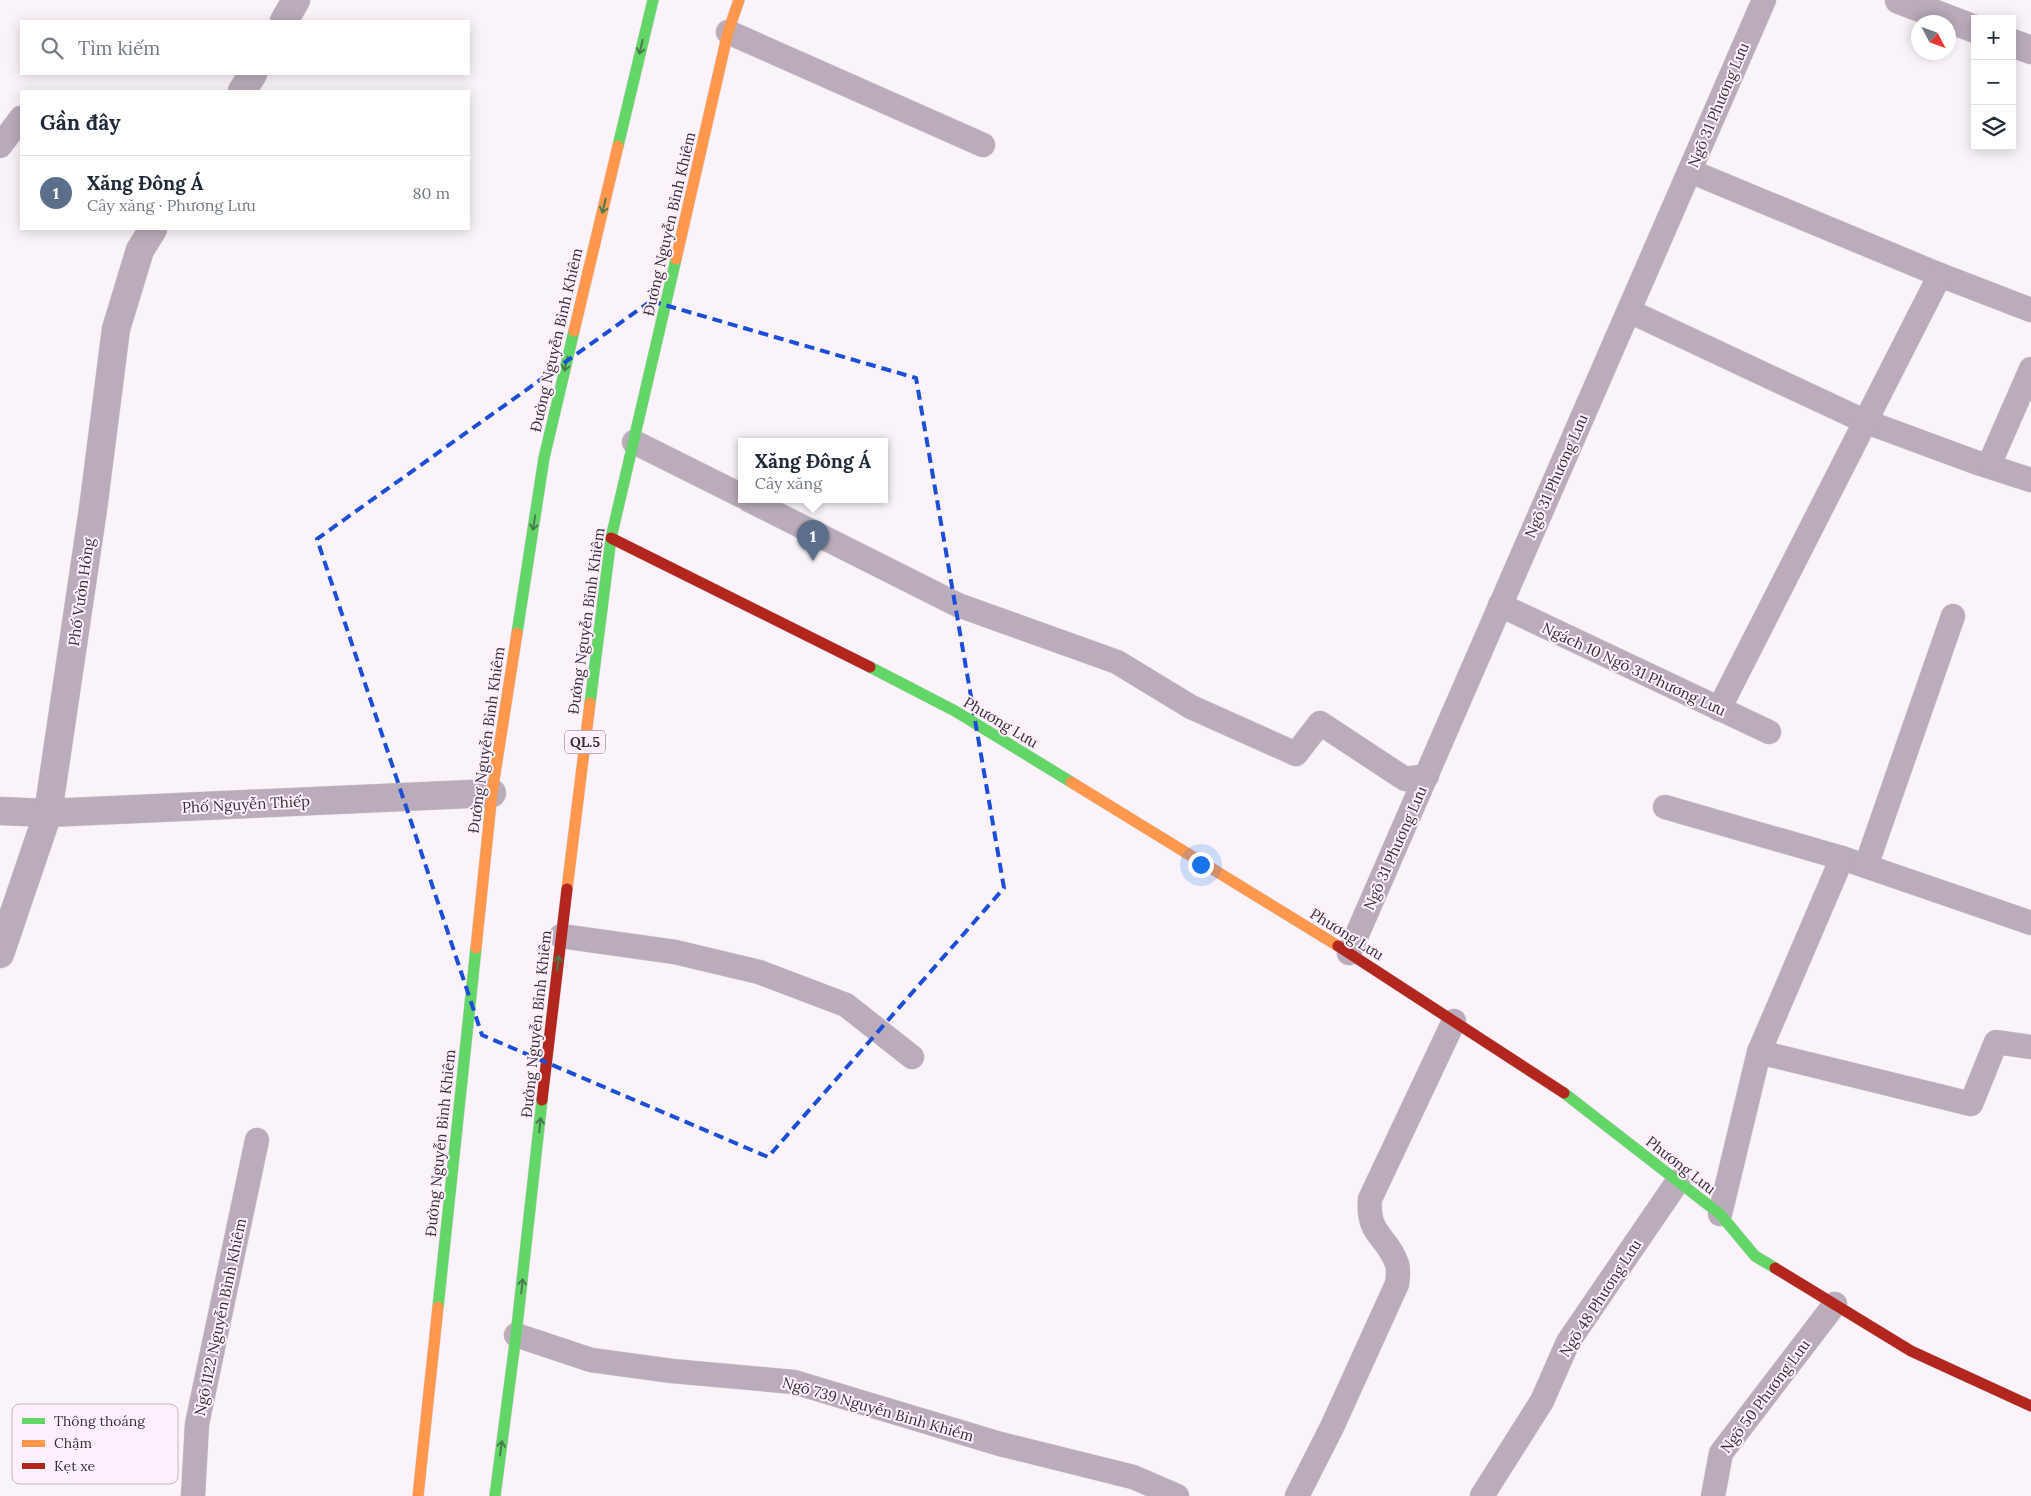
<!DOCTYPE html>
<html lang="vi">
<meta charset="utf-8">
<style>
body{margin:0;font-family:Lora,serif;background:#f2f2f3;color:#1f2937}
.controls{position:absolute;right:15px;top:15px;display:grid;overflow:hidden;border-radius:0px;box-shadow:0 2px 12px #0003}
.controls button{width:45px;height:45px;display:grid;place-items:center;padding:0;border:0;border-bottom:1px solid #e0e1e3;background:#fff;color:#1f2937;font:25px sans-serif}
.compass{position:absolute;left:1911px;top:15px;width:45px;height:45px;border-radius:50%;background:#fff;box-shadow:0 2px 12px #0003;rotate:131deg}
.you{position:absolute;left:1200px;top:864px;width:18px;height:18px;margin:-12px;border:4px solid #fff;border-radius:50%;background:#1a73e8;box-shadow:0 0 0 8px #1a73e833}
.badge{display:grid;place-items:center;width:32px;height:32px;border-radius:50%;background:#ea580c;color:#fff;font-size:16px;font-weight:700}
.pin{position:absolute;translate:-50% -41px;filter:drop-shadow(0 1px 2px #0008)}
.pin::after{content:'';position:absolute;top:26px;width:18px;height:15px;background:inherit;clip-path:polygon(0 0,100% 0,50% 100%)}
.popup{position:absolute;left:738px;top:438px;width:150px;height:65px;box-sizing:border-box;display:grid;place-content:center;border-radius:0px;background:#fff;filter:drop-shadow(0 1px 4px #0005);font-size:16px;white-space:nowrap;color:#747a83}
.popup b{font-size:19px;color:#1f2937}
.popup::after{content:'';position:absolute;left:50%;top:100%;margin-left:-10px;border:10px solid transparent;border-top-color:#fff}
.list{margin:0;padding:0;list-style:none}
h2{display:flex;justify-content:space-between;align-items:center;height:65px;margin:0;padding:0 20px;font-size:21px}
h2 small{font-size:16px;font-weight:400;color:#747a83}
.list li{display:grid;grid-template-columns:32px 1fr auto;gap:15px;align-items:center;box-sizing:border-box;height:75px;padding:0 20px;border-top:1px solid #e0e1e3}
.list b{display:block;font-size:19px;white-space:nowrap}
.list p{margin:0;font-size:16px;white-space:nowrap;color:#747a83}
.list em{font-size:16px;font-style:normal;color:#747a83}
.icon{flex:none;width:28px;height:28px;fill:none;stroke:currentColor;stroke-width:2;stroke-linecap:round;stroke-linejoin:round}
.map{position:relative;flex:none;width:2031px;height:1496px;overflow:hidden}
.search{position:absolute;background:#fff;box-shadow:0 2px 12px #0003;left:20px;top:20px;width:450px;height:55px;display:flex;align-items:center;gap:12px;box-sizing:border-box;padding:0 18px;border-radius:0px;color:#747a83;font-size:19px}
.panel{position:absolute;background:#fff;box-shadow:0 2px 12px #0003;left:20px;top:90px;width:450px;height:140px;border-radius:0px}
.map>svg:first-child{display:block}
.lines{fill:none;stroke-linecap:round;stroke-linejoin:round}
.lane-casing{stroke:#d6d2d6;stroke-width:25}
.street-casing{stroke:#d6d2d6;stroke-width:29}
.fast-casing{stroke:#d6d2d6;stroke-width:12}
.slow-casing{stroke:#d6d2d6;stroke-width:12}
.jam-casing{stroke:#d6d2d6;stroke-width:12}
.lane{stroke:#baacba;stroke-width:24}
.street{stroke:#baacba;stroke-width:28}
.fast{stroke:#63d668;stroke-width:11}
.slow{stroke:#ff974d;stroke-width:11}
.jam{stroke:#b3261e;stroke-width:11}
.oneway{stroke:#4a7b4c}
.marked{fill:none;stroke:#1d4ed8;stroke-width:4;stroke-dasharray:10 6;stroke-linejoin:round}
.labels{text-anchor:middle;dominant-baseline:central;stroke-width:4;stroke-linejoin:round;paint-order:stroke}
.shield{fill:#fef0fd;stroke:#726a72;stroke-width:1}
.shield-label{font-size:14px;font-weight:bold;fill:#363036}
.street-label{font-size:15px;fill:#363036;stroke:#fef0fd}
.key{fill:#fef0fd;stroke:#c2b6c1;stroke-width:1}
.key-label{font-size:14px;fill:#363036}
</style>
<div class="map">
<svg width="2031" height="1496" viewBox="0 0 2031 1496">
<rect width="100%" height="100%" fill="#faf4fa"/>
<g class="lines">
<defs>
<g id="lane">
<polyline points="728,32 983,145"/>
<polyline points="0,146 21,118"/>
<polyline points="1690,171 1940,275 2031,310"/>
<polyline points="1629,311 1864,421 1975,462 2031,480"/>
<polyline points="634,442 742,496"/>
<polyline points="1989,465 2031,369"/>
<polyline points="749,500 958,605 1117,662 1191,707 1296,754 1320,723 1405,779 1427,776"/>
<polyline points="1500,605 1769,732"/>
<polyline points="1719,709 1940,275"/>
<polyline points="1665,807 1842,858 2031,923"/>
<polyline points="1866,866 1953,616"/>
<polyline points="561,936 675,952 759,972 846,1005 912,1057"/>
<polyline points="1349,953 1764,0"/>
<polyline points="1759,1052 1971,1104 1996,1042 2031,1047"/>
<polyline points="1720,1214 1759,1052 1842,858"/>
<polyline points="516,1335 591,1360 672,1371 794,1382 1000,1444 1133,1477 1177,1496"/>
<polyline points="193,1496 197,1424 257,1140"/>
<path d="M1297,1496l35,-69 65,-143c1,-7 2,-14 0,-20 -10,-29 -30,-28 -27,-65l84,-178"/>
<polyline points="1482,1496 1542,1401 1568,1342 1678,1181"/>
<polyline points="1713,1496 1721,1453 1835,1304"/>
</g>
<g id="street">
<polyline points="1899,0 1975,29"/>
<polyline points="284,21 296,0"/>
<polyline points="2012,43 2031,50"/>
<polyline points="242,91 253,74"/>
<polyline points="0,811 48,813 492,793"/>
<polyline points="0,954 48,813 93,509 116,329 140,250 153,229"/>
</g>
<g id="fast">
<polyline points="618,146 653,0"/>
<polyline points="517,633 544,458 574,331"/>
<polyline points="870,667 955,711 1071,782"/>
<polyline points="590,703 611,538 676,259"/>
<polyline points="1564,1093 1720,1214 1755,1256 1775,1268"/>
<polyline points="438,1307 476,948"/>
<polyline points="495,1496 516,1335 542,1100"/>
</g>
<g id="slow">
<polyline points="676,259 728,32 739,0"/>
<polyline points="574,331 618,146"/>
<polyline points="1071,782 1338,946"/>
<polyline points="567,889 590,703"/>
<polyline points="476,948 492,793 517,633"/>
<polyline points="418,1496 438,1307"/>
</g>
<g id="jam">
<polyline points="611,538 870,667"/>
<polyline points="1338,946 1564,1093"/>
<polyline points="542,1100 567,889"/>
<polyline points="1775,1268 1911,1351 2031,1406"/>
</g>
</defs>
<use href="#lane" class="lane-casing"/>
<use href="#street" class="street-casing"/>
<use href="#fast" class="fast-casing"/>
<use href="#slow" class="slow-casing"/>
<use href="#jam" class="jam-casing"/>
<use href="#lane" class="lane"/>
<use href="#street" class="street"/>
<use href="#fast" class="fast"/>
<use href="#slow" class="slow"/>
<use href="#jam" class="jam"/>
</g>
<defs><path id="oneway-shaft" d="M-6 0H5M1.5-3L5.5 0L1.5 3" fill="none" stroke-width="1.6" stroke-linecap="round" stroke-linejoin="round" transform="scale(1.25)"/></defs>
<g class="oneway">
<use href="#oneway-shaft" transform="translate(641 47) rotate(103)"/>
<use href="#oneway-shaft" transform="translate(604 206) rotate(103)"/>
<use href="#oneway-shaft" transform="translate(566 364) rotate(103)"/>
<use href="#oneway-shaft" transform="translate(534 523) rotate(99)"/>
<use href="#oneway-shaft" transform="translate(558 963) rotate(-84)"/>
<use href="#oneway-shaft" transform="translate(540 1125) rotate(-84)"/>
<use href="#oneway-shaft" transform="translate(522 1286) rotate(-84)"/>
<use href="#oneway-shaft" transform="translate(501 1448) rotate(-82)"/>
</g>
<path class="marked" d="M651,301l265,77 88,510 -236,269 -286,-122 -165,-496z"/>
<g class="labels">
<rect class="shield" x="565" y="730.5" width="40" height="23" rx="4"/>
<g class="shield-label">
<text x="585" y="742">QL.5</text>
</g>
<g class="street-label">
<text transform="translate(1718 105) rotate(-67)">Ngõ 31 Phương Lưu</text>
<text transform="translate(669 224) rotate(-77)">Đường Nguyễn Bỉnh Khiêm</text>
<text transform="translate(556 340) rotate(-77)">Đường Nguyễn Bình Khiêm</text>
<text transform="translate(1556 476) rotate(-66)">Ngõ 31 Phương Lưu</text>
<text transform="translate(81 592) rotate(-82)">Phố Vườn Hồng</text>
<text transform="translate(586 621) rotate(-82)">Đường Nguyễn Bỉnh Khiêm</text>
<text transform="translate(1634 669) rotate(25)">Ngách 10 Ngõ 31 Phương Lưu</text>
<text transform="translate(1001 722) rotate(31)">Phương Lưu</text>
<text transform="translate(486 740) rotate(-82)">Đường Nguyễn Bình Khiêm</text>
<text transform="translate(246 804) rotate(-3)">Phố Nguyễn Thiếp</text>
<text transform="translate(1395 848) rotate(-66)">Ngõ 31 Phương Lưu</text>
<text transform="translate(1347 934) rotate(32)">Phương Lưu</text>
<text transform="translate(536 1024) rotate(-84)">Đường Nguyễn Bỉnh Khiêm</text>
<text transform="translate(440 1143) rotate(-84)">Đường Nguyễn Bình Khiêm</text>
<text transform="translate(1681 1165) rotate(38)">Phương Lưu</text>
<text transform="translate(1600 1298) rotate(-57)">Ngõ 48 Phương Lưu</text>
<text transform="translate(220 1317) rotate(-78)">Ngõ 1122 Nguyễn Bỉnh Khiêm</text>
<text transform="translate(1765 1396) rotate(-53)">Ngõ 50 Phương Lưu</text>
<text transform="translate(878 1409) rotate(16)">Ngõ 739 Nguyễn Bỉnh Khiểm</text>
</g>
</g>
<rect x="12" y="1404" width="166" height="80" rx="8" class="key"/>
<rect x="22" y="1418" width="23" height="6" fill="#63d668"/>
<rect x="22" y="1440" width="23" height="7" fill="#ff974d"/>
<rect x="22" y="1463" width="23" height="6" fill="#b3261e"/>
<g class="key-label">
<text x="54" y="1426">Thông thoáng</text>
<text x="54" y="1448">Chậm</text>
<text x="54" y="1471">Kẹt xe</text>
</g>
</svg>
<div class="controls">
<button>+</button>
<button>−</button>
<button><svg class="icon" aria-label="layers" viewBox="0 0 24 24"><path d="M12 4l9 5-9 5-9-5zM3 14l9 5 9-5"/></svg></button>
</div>
<svg class="compass" viewBox="-18 -18 36 36"><path d="M0-13l5 13h-10z" fill="#e53935"/><path d="M0 13l5-13h-10z" fill="#747a83"/></svg>
<div class="you"></div>
<div class="pin badge" style="left:813px;top:561px;background:#5c6f8a">1</div>
<div class="popup"><b>Xăng Đông Á</b>Cây xăng</div>
<div class="search"><svg class="icon" aria-label="search" viewBox="0 0 24 24"><circle cx="10" cy="10" r="6"/><path d="M15 15l6 6"/></svg>Tìm kiếm</div>
<section class="panel">
<h2>Gần đây<small></small></h2>
<ul class="list">
<li><span class="badge" style="background:#5c6f8a">1</span><div><b>Xăng Đông Á</b><p>Cây xăng · Phương Lưu</p></div><em>80 m</em></li>
</ul>
</section>
</div>
